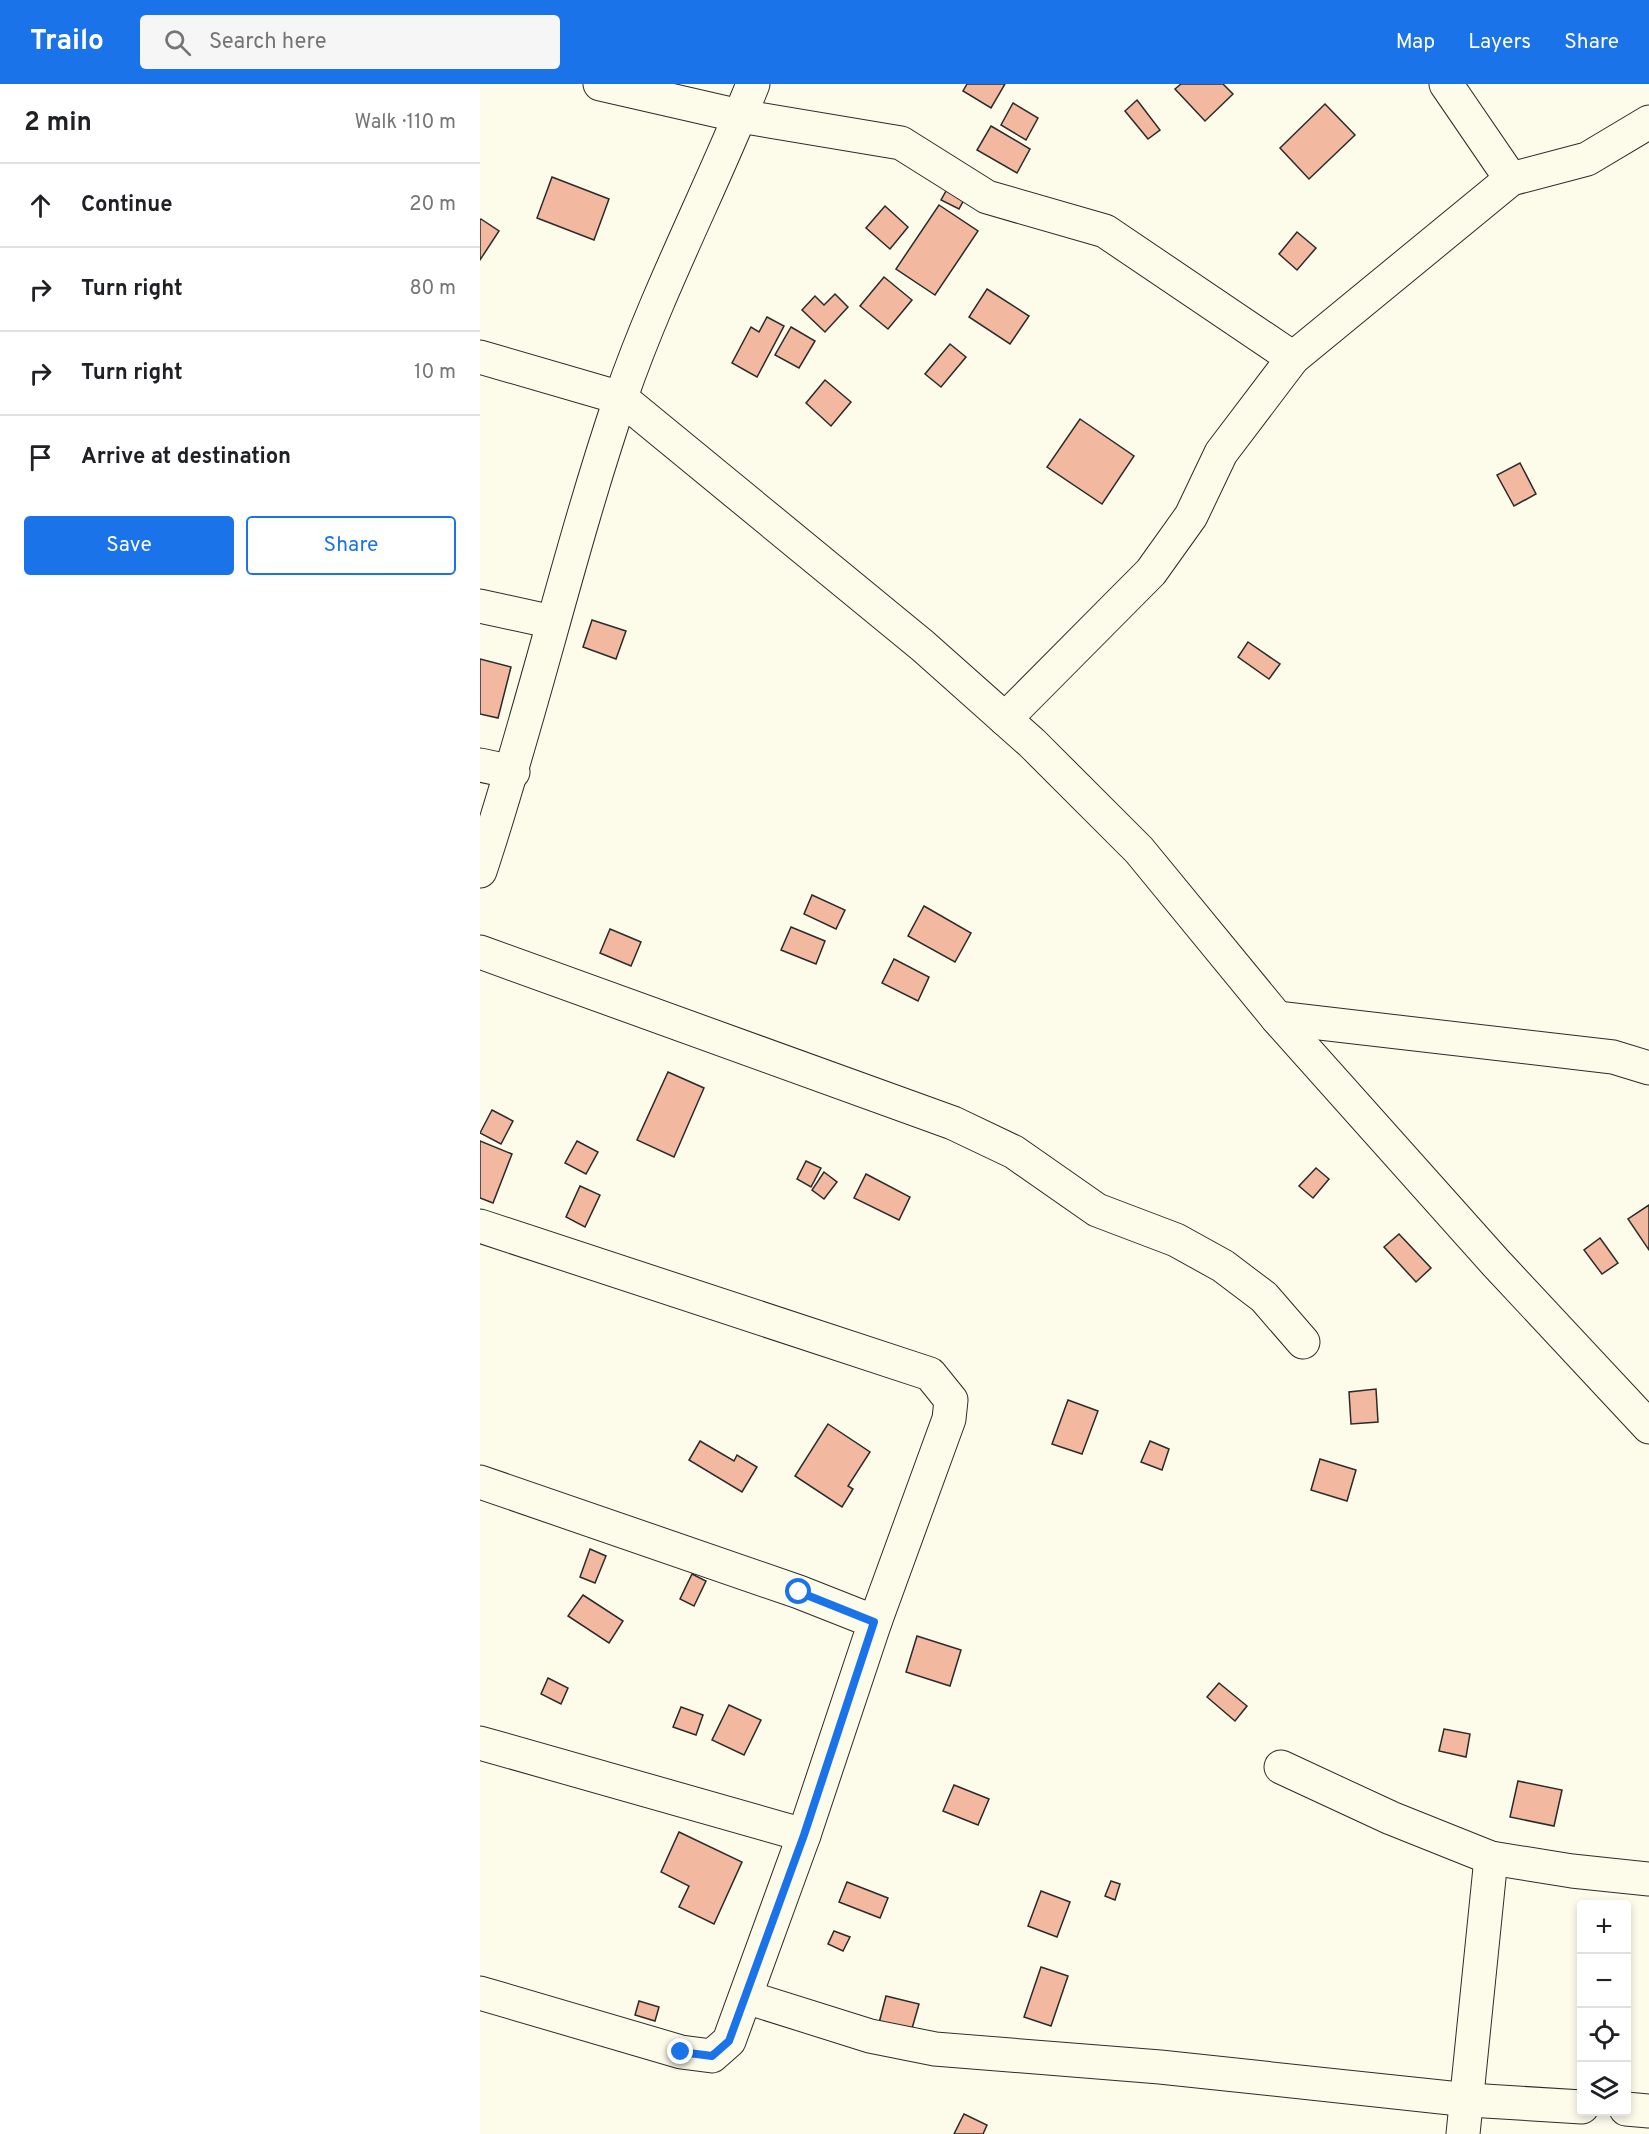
<!DOCTYPE html>
<meta charset="utf-8">
<style>
body{margin:0;font-family:Overpass,sans-serif;background:#f6f6f6;color:#202124}
.controls{position:absolute;right:18px;bottom:18px;display:grid;overflow:hidden;border-radius:6px;box-shadow:0 3px 9px #0003}
.controls button{width:54px;height:54px;display:grid;place-items:center;padding:0;border:0;border-bottom:2px solid #e0e0e0;background:#fff;color:#202124;font:30px sans-serif}
.stop{position:absolute;width:18px;height:18px;margin:-14px;border:4px solid #1a73e8;border-radius:50%;background:#fff}
.stop.end{background:#1a73e8;border-color:#fff;box-shadow:0 2px 6px #0008}
.list{margin:0;padding:0;list-style:none}
h2{display:flex;justify-content:space-between;align-items:center;height:78px;margin:0;padding:0 24px;font-size:26px}
h2 small{font-size:20px;font-weight:400;color:#757577}
.list li{display:grid;grid-template-columns:39px 1fr auto;gap:18px;align-items:center;box-sizing:border-box;height:84px;padding:0 24px;border-top:2px solid #e0e0e0}
.list b{display:block;font-size:22px;white-space:nowrap}
.list em{font-size:20px;font-style:normal;color:#757577}
.actions{display:flex;gap:12px;padding:18px 24px}
.actions a{flex:1;padding:14px 0;border:2px solid #1a73e8;border-radius:6px;text-align:center;font-size:21px;color:#1a73e8}
.actions .main{background:#1a73e8;color:#fff}
.icon{flex:none;width:33px;height:33px;fill:none;stroke:currentColor;stroke-width:2;stroke-linecap:round;stroke-linejoin:round}
.map{position:relative;flex:none;width:1169px;height:2050px;overflow:hidden}
header{display:flex;align-items:center;gap:36px;box-sizing:border-box;height:84px;padding:0 30px;background:#1a73e8;color:#fff}
header strong{font-size:28px}
nav{display:flex;gap:33px;margin-inline-start:auto;font-size:21px}
.search{width:420px;height:54px;background:#f6f6f6;display:flex;align-items:center;gap:15px;box-sizing:border-box;padding:0 21px;border-radius:6px;color:#757577;font-size:22px}
main{display:flex}
aside{flex:1;background:#fff}
.map>svg:first-child{display:block}
.building{fill:#f2b8a0;stroke:#2b2b2b;stroke-width:1.5}
.lines{fill:none;stroke-linecap:round;stroke-linejoin:round}
.minor-casing{stroke:#2b2b2b;stroke-width:35}
.minor{stroke:#fdfbea;stroke-width:33}
.route{stroke:#1a73e8;stroke-width:8}
</style>
<header>
<strong>Trailo</strong>
<div class="search"><svg class="icon" aria-label="search" viewBox="0 0 24 24"><circle cx="10" cy="10" r="6"/><path d="M15 15l6 6"/></svg>Search here</div>
<nav><a>Map</a><a>Layers</a><a>Share</a></nav>
</header>
<main>
<aside>
<h2>2 min<small>Walk · 110 m</small></h2>
<ul class="list">
<li><svg class="icon" aria-label="ahead" viewBox="0 0 24 24"><path d="M12 20V5M6 11l6-6 6 6"/></svg><div><b>Continue</b></div><em>20 m</em></li>
<li><svg class="icon" aria-label="right" viewBox="0 0 24 24"><path d="M7 20v-9h11M14 6l5 5-5 5"/></svg><div><b>Turn right</b></div><em>80 m</em></li>
<li><svg class="icon" aria-label="right" viewBox="0 0 24 24"><path d="M7 20v-9h11M14 6l5 5-5 5"/></svg><div><b>Turn right</b></div><em>10 m</em></li>
<li><svg class="icon" aria-label="arrive" viewBox="0 0 24 24"><path d="M6 21V4h12l-3 4 3 4H6"/></svg><div><b>Arrive at destination</b></div></li>
</ul>
<div class="actions"><a class="main">Save</a><a>Share</a></div>
</aside>
<div class="map">
<svg width="1169" height="2050" viewBox="0 0 1169 2050">
<rect width="100%" height="100%" fill="#fdfbea"/>
<g class="building">
<polygon points="487,0 525,0 511,24 483,7"/>
<polygon points="701,0 743,0 753,10 725,37 695,5"/>
<polygon points="657,16 680,46 668,55 645,27"/>
<polygon points="533,19 558,34 546,56 521,41"/>
<polygon points="845,20 875,51 829,95 800,64"/>
<polygon points="511,42 550,65 537,89 497,66"/>
<polygon points="72,93 129,115 114,156 57,134"/>
<polygon points="470,100 488,108 479,125 461,116"/>
<polygon points="459,121 498,147 455,211 416,185"/>
<polygon points="405,122 428,143 410,165 386,144"/>
<polygon points="1,135 19,147 0,176 0,136"/>
<polygon points="817,148 836,164 817,186 799,170"/>
<polygon points="404,193 432,216 408,245 380,222"/>
<polygon points="507,205 549,232 530,260 489,233"/>
<polygon points="355,210 368,223 345,248 322,226 335,212 344,221"/>
<polygon points="287,233 304,242 277,293 252,279 271,243 279,248"/>
<polygon points="311,243 335,257 319,284 295,271"/>
<polygon points="470,260 486,273 461,303 445,290"/>
<polygon points="345,296 371,318 351,342 326,319"/>
<polygon points="600,335 654,372 622,420 567,383"/>
<polygon points="1040,379 1056,410 1034,422 1017,391"/>
<polygon points="112,536 146,547 136,575 103,563"/>
<polygon points="768,558 800,580 789,595 758,573"/>
<polygon points="0,575 31,583 18,634 0,630"/>
<polygon points="332,811 365,826 356,845 324,830"/>
<polygon points="444,822 491,849 475,878 428,852"/>
<polygon points="311,843 345,857 336,880 301,866"/>
<polygon points="130,845 161,858 151,882 120,869"/>
<polygon points="414,875 449,893 438,917 402,899"/>
<polygon points="188,988 224,1004 194,1073 157,1056"/>
<polygon points="12,1026 33,1037 21,1060 0,1049"/>
<polygon points="0,1057 32,1070 13,1119 0,1114"/>
<polygon points="97,1057 118,1068 106,1090 85,1079"/>
<polygon points="326,1077 341,1084 331,1103 317,1095"/>
<polygon points="836,1084 849,1095 833,1114 819,1102"/>
<polygon points="344,1088 357,1098 344,1115 332,1106"/>
<polygon points="386,1090 430,1113 419,1136 374,1114"/>
<polygon points="100,1102 120,1111 105,1143 86,1133"/>
<polygon points="1169,1121 1169,1166 1148,1135"/>
<polygon points="919,1150 951,1184 936,1198 904,1163"/>
<polygon points="1120,1154 1138,1179 1122,1190 1104,1166"/>
<polygon points="896,1305 898,1338 871,1340 869,1308"/>
<polygon points="588,1316 618,1327 602,1370 572,1360"/>
<polygon points="348,1340 390,1368 368,1402 373,1405 362,1423 315,1392"/>
<polygon points="220,1357 254,1377 257,1371 277,1383 262,1408 209,1376"/>
<polygon points="670,1357 689,1365 682,1386 661,1378"/>
<polygon points="840,1375 876,1386 867,1417 831,1406"/>
<polygon points="110,1465 126,1472 115,1499 100,1493"/>
<polygon points="212,1490 226,1497 214,1522 200,1515"/>
<polygon points="103,1511 143,1537 129,1559 88,1532"/>
<polygon points="437,1552 481,1566 470,1602 426,1588"/>
<polygon points="68,1594 88,1604 81,1620 61,1610"/>
<polygon points="739,1599 767,1622 755,1637 727,1613"/>
<polygon points="249,1621 281,1636 264,1671 232,1656"/>
<polygon points="201,1623 223,1631 216,1651 193,1643"/>
<polygon points="964,1645 990,1650 986,1673 959,1667"/>
<polygon points="1038,1697 1082,1706 1074,1742 1030,1733"/>
<polygon points="474,1701 509,1715 498,1741 463,1727"/>
<polygon points="199,1748 262,1778 234,1840 199,1823 209,1802 181,1788"/>
<polygon points="631,1797 640,1800 635,1816 625,1812"/>
<polygon points="367,1798 408,1814 400,1834 359,1818"/>
<polygon points="561,1807 590,1818 577,1853 548,1842"/>
<polygon points="354,1847 370,1853 363,1867 348,1860"/>
<polygon points="561,1883 588,1892 571,1942 544,1933"/>
<polygon points="406,1912 439,1920 431,1948 399,1939"/>
<polygon points="159,1917 179,1923 175,1937 155,1931"/>
<polygon points="484,2030 507,2041 503,2050 474,2050"/>
</g>
<g class="lines">
<defs>
<g id="minor">
<polyline points="120,0 260,32 421,59 507,113 625,147 813,274"/>
<polyline points="966,0 1031,95 1107,75 1169,38"/>
<polyline points="0,273 141,314 443,562 552,659 659,766 797,934 1015,1178 1169,1343"/>
<polyline points="0,522 73,538"/>
<polyline points="525,635 671,488 711,432 741,369 813,274 1031,95"/>
<polyline points="0,681 33,688"/>
<path d="M0,787c52,-156 88,-318 141,-474 37,-107 90,-208 132,-313"/>
<polyline points="0,868 473,1039 534,1068 617,1126 696,1156 743,1182 784,1213 823,1258"/>
<polyline points="797,934 1133,973 1169,984"/>
<polyline points="0,1142 450,1290 471,1316 469,1335 395,1538"/>
<polyline points="0,1398 319,1508 395,1538 324,1751 249,1957 232,1972 201,1968 0,1909"/>
<polyline points="0,1659 324,1751"/>
<polyline points="801,1683 911,1734 1011,1774 1092,1787 1169,1795"/>
<polyline points="266,1913 390,1952 455,1965 680,1983 989,2016 1102,2023"/>
<polyline points="1146,2025 1169,2027"/>
<polyline points="983,2050 1011,1774"/>
</g>
</defs>
<use href="#minor" class="minor-casing"/>
<use href="#minor" class="minor"/>
</g>
<g class="lines">
<polyline class="route" points="201,1968 232,1972 249,1957 324,1751 394,1538 319,1508"/>
</g>
</svg>
<div class="controls">
<button>+</button>
<button>−</button>
<button><svg class="icon" aria-label="locate" viewBox="0 0 24 24"><circle cx="12" cy="12" r="6"/><path d="M12 2v4M12 18v4M2 12h4M18 12h4"/></svg></button>
<button><svg class="icon" aria-label="layers" viewBox="0 0 24 24"><path d="M12 4l9 5-9 5-9-5zM3 14l9 5 9-5"/></svg></button>
</div>
<div class="stop" style="left:319px;top:1508px"></div>
<div class="stop end" style="left:201px;top:1968px"></div>
</div>
</main>
